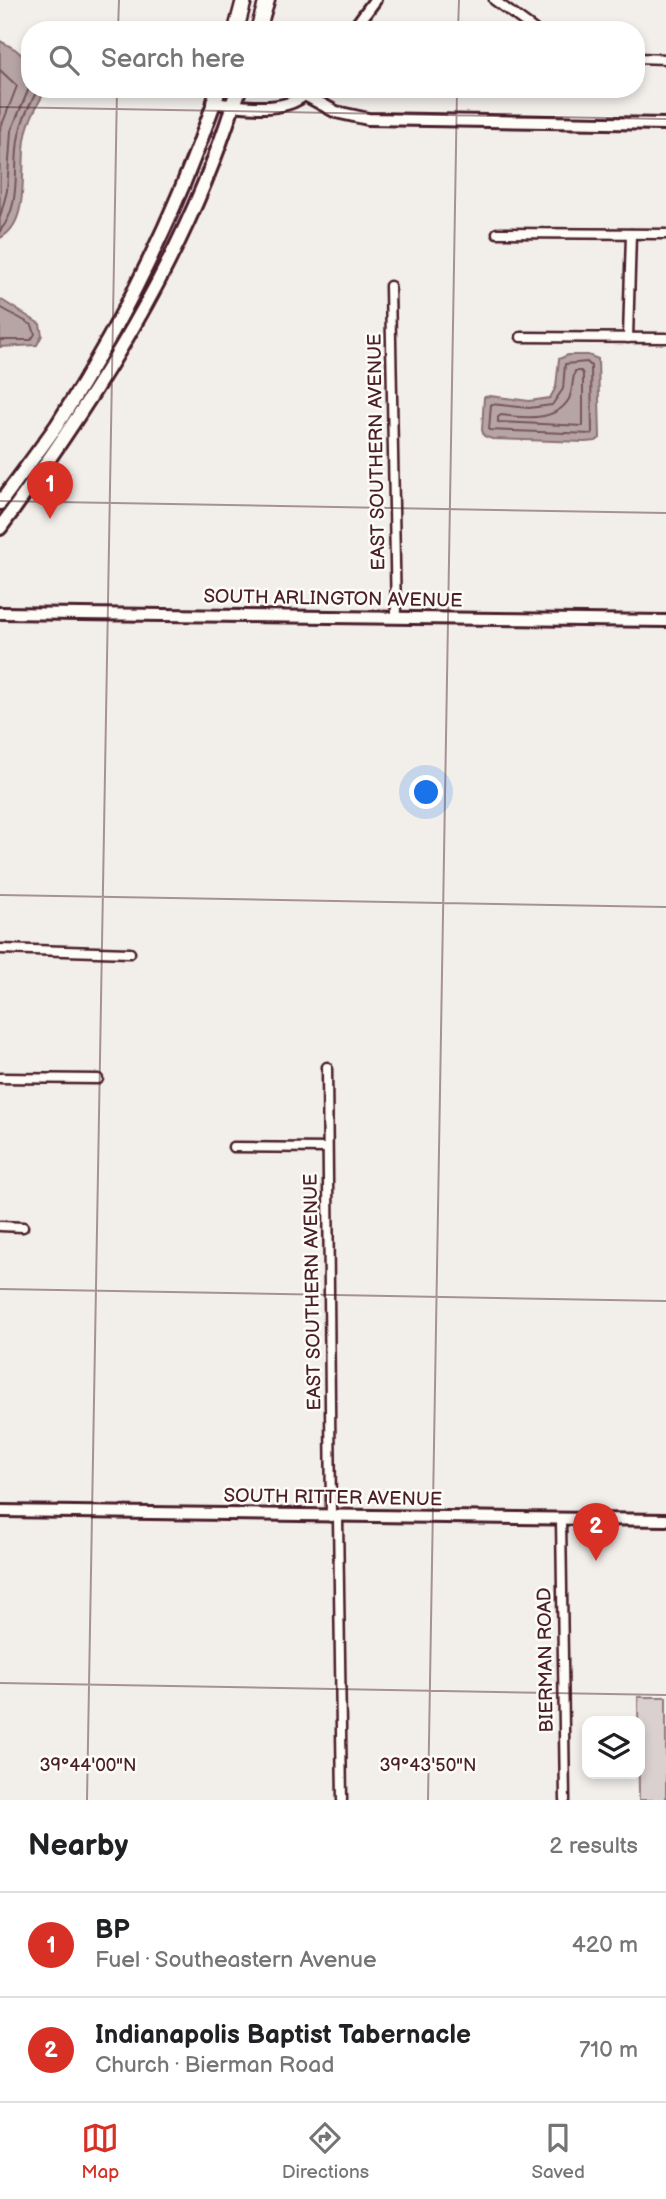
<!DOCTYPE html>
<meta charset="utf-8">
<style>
body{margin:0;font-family:"Balsamiq Sans",sans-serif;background:#f6f6f6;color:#202124}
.controls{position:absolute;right:21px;bottom:21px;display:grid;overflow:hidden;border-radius:14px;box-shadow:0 4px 10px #0003}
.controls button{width:63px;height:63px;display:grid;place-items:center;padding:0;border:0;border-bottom:2px solid #e0e0e0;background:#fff;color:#202124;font:35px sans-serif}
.you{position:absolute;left:427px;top:793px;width:24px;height:24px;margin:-18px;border:5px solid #fff;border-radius:50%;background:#1a73e8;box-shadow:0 0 0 10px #1a73e833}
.badge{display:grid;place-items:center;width:46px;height:46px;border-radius:50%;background:#d93025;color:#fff;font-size:23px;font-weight:700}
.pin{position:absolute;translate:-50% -58px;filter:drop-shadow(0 2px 4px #0008)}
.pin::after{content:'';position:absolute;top:37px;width:24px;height:21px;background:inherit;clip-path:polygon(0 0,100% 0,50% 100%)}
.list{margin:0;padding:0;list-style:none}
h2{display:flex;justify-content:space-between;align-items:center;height:91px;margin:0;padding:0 28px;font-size:30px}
h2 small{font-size:23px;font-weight:400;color:#757577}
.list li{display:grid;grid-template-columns:46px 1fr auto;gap:21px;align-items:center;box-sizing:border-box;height:105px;padding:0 28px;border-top:2px solid #e0e0e0}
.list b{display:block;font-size:26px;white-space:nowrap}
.list p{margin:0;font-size:23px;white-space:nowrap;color:#757577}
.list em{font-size:23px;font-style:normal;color:#757577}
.icon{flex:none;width:38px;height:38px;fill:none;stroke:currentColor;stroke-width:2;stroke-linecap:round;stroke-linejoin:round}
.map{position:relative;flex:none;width:666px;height:1800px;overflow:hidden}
.search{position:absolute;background:#fff;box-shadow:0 4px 10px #0003;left:21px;right:21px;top:21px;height:77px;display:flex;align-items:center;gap:18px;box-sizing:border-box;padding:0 24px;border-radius:28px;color:#757577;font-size:26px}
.sheet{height:301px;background:#fff}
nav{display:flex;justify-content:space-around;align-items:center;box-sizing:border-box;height:98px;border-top:2px solid #e0e0e0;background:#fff;font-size:19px;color:#757577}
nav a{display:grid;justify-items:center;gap:4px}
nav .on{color:#d93025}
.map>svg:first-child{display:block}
.green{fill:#d9d0cf;stroke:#92787d;stroke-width:2}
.water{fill:#b7a5a6;stroke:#8b6f75;stroke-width:2}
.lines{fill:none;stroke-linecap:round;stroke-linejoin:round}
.shore{stroke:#76555c;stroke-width:2}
.street-casing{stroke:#4a1f2b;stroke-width:13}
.secondary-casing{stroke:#4a1f2b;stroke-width:16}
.primary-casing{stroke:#4a1f2b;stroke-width:18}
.highway-casing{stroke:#4a1f2b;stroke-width:19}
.street{stroke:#fdfcf7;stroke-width:8}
.secondary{stroke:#fdfcf7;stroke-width:10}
.primary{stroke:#fdfcf7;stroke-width:12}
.highway{stroke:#fdfcf7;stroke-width:14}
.ticks{fill:none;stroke:#4a1f2b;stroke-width:2;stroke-opacity:0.45}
.labels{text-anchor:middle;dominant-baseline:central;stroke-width:5;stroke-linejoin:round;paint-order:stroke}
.street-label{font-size:19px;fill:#4a1f2b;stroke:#fdfcf7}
.ticks-label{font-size:18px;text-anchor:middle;fill:#4a1f2b;stroke:#fdfcf7;stroke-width:5;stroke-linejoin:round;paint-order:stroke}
</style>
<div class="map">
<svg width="666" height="1800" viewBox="0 0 666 1800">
<rect width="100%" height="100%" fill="#f2efeb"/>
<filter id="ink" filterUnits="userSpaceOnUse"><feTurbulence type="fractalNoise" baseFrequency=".0143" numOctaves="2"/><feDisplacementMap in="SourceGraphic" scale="14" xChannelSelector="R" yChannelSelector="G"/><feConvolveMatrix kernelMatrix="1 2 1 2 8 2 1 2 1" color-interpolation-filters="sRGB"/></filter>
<g filter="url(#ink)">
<polygon class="green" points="638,1697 666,1697 666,1800 639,1800"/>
<g class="water">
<path d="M0,41l15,8 15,13v27h16c-8,15 -17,30 -20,46 -7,28 6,88 -26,103z"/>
<polygon points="0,299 40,324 42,335 37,345 0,347"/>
<polygon points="568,355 588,355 598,359 600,438 596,441 585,442 492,439 484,436 482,430 484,397 490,396 529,401 550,398 556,387 559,359"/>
</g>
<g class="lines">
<g class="shore">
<polyline points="0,70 17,86 0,130"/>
<polyline points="0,217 7,191 11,131 30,86"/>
<path d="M0,231c23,-28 12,-63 19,-96 3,-16 11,-31 19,-46"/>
<polyline points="0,307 32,325 35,334 31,340 0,340"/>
<polygon points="587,362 591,366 592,434 489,430 491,404 529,408 552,405 563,389 565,364"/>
<path d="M575,371h6l2,3v52l-85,-4v-5l3,-2c22,3 55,7 68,-16 4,-9 3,-19 6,-28z"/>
</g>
<defs>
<g id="street">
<polyline points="494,0 535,30"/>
<polyline points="636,58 666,59"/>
<polyline points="497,233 666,234"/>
<polyline points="390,286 396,617"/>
<polyline points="521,337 666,338"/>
<polyline points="628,338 631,234"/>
<polyline points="0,949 130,953"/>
<polyline points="327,1067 331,1517"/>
<polyline points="0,1078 98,1079"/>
<polyline points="233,1147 327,1148"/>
<polyline points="0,1226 23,1227"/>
<polyline points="338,1517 342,1800"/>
<polyline points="561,1519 565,1800"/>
</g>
<g id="secondary">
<polyline points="353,30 375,0"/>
<polyline points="305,95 336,112 368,119 666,124"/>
<path d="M214,103c27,3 74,12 94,-12"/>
<polyline points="0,613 666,621"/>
<polyline points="0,1511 666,1520"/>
</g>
<g id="primary">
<path d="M0,503c19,-26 39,-52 57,-78 65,-101 118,-209 157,-322"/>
<path d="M0,528c95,-130 184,-268 233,-423"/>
</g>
<g id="highway">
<polyline points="236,30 244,0"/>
<polyline points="258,30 267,0"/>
<polyline points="214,103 218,89"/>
<polyline points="233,105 239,89"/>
</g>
</defs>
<use href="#street" class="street-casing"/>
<use href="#secondary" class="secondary-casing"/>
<use href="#primary" class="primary-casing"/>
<use href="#highway" class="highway-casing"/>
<use href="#street" class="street"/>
<use href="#secondary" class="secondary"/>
<use href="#primary" class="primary"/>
<use href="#highway" class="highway"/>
</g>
</g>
<path class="ticks" d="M118,30l1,-30M458,30l1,-30M0,107l666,12M0,501l666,12M0,895l666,12M0,1289l666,12M0,1683l666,12M87,1800l30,-1711M428,1800l29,-1711"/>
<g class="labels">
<g class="street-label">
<text transform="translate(377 452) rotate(-91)">EAST SOUTHERN AVENUE</text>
<text transform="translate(333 599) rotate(1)">SOUTH ARLINGTON AVENUE</text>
<text transform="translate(313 1292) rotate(-91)">EAST SOUTHERN AVENUE</text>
<text transform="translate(333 1498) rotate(1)">SOUTH RITTER AVENUE</text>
<text transform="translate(546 1660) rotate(-91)">BIERMAN ROAD</text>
</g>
</g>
<g class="ticks-label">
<text x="88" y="1771">39°44'00"N</text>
<text x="428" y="1771">39°43'50"N</text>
</g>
</svg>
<div class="controls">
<button><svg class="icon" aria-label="layers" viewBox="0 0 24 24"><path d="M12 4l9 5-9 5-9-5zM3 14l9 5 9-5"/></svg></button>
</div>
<div class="you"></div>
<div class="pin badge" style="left:50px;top:519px">1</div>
<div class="pin badge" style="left:596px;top:1561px">2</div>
<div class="search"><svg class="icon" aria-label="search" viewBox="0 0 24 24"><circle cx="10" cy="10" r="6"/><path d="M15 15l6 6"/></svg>Search here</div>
</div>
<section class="sheet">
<h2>Nearby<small>2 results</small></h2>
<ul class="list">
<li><span class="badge">1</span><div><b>BP</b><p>Fuel · Southeastern Avenue</p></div><em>420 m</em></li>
<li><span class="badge">2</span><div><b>Indianapolis Baptist Tabernacle</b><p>Church · Bierman Road</p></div><em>710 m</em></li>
</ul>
</section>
<nav>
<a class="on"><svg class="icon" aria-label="map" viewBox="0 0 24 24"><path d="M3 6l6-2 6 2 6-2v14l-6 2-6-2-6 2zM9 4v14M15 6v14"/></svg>Map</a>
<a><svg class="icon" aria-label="directions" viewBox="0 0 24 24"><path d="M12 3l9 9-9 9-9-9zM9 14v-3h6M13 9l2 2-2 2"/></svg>Directions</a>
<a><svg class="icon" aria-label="saved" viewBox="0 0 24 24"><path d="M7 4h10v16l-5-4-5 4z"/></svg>Saved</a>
</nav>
